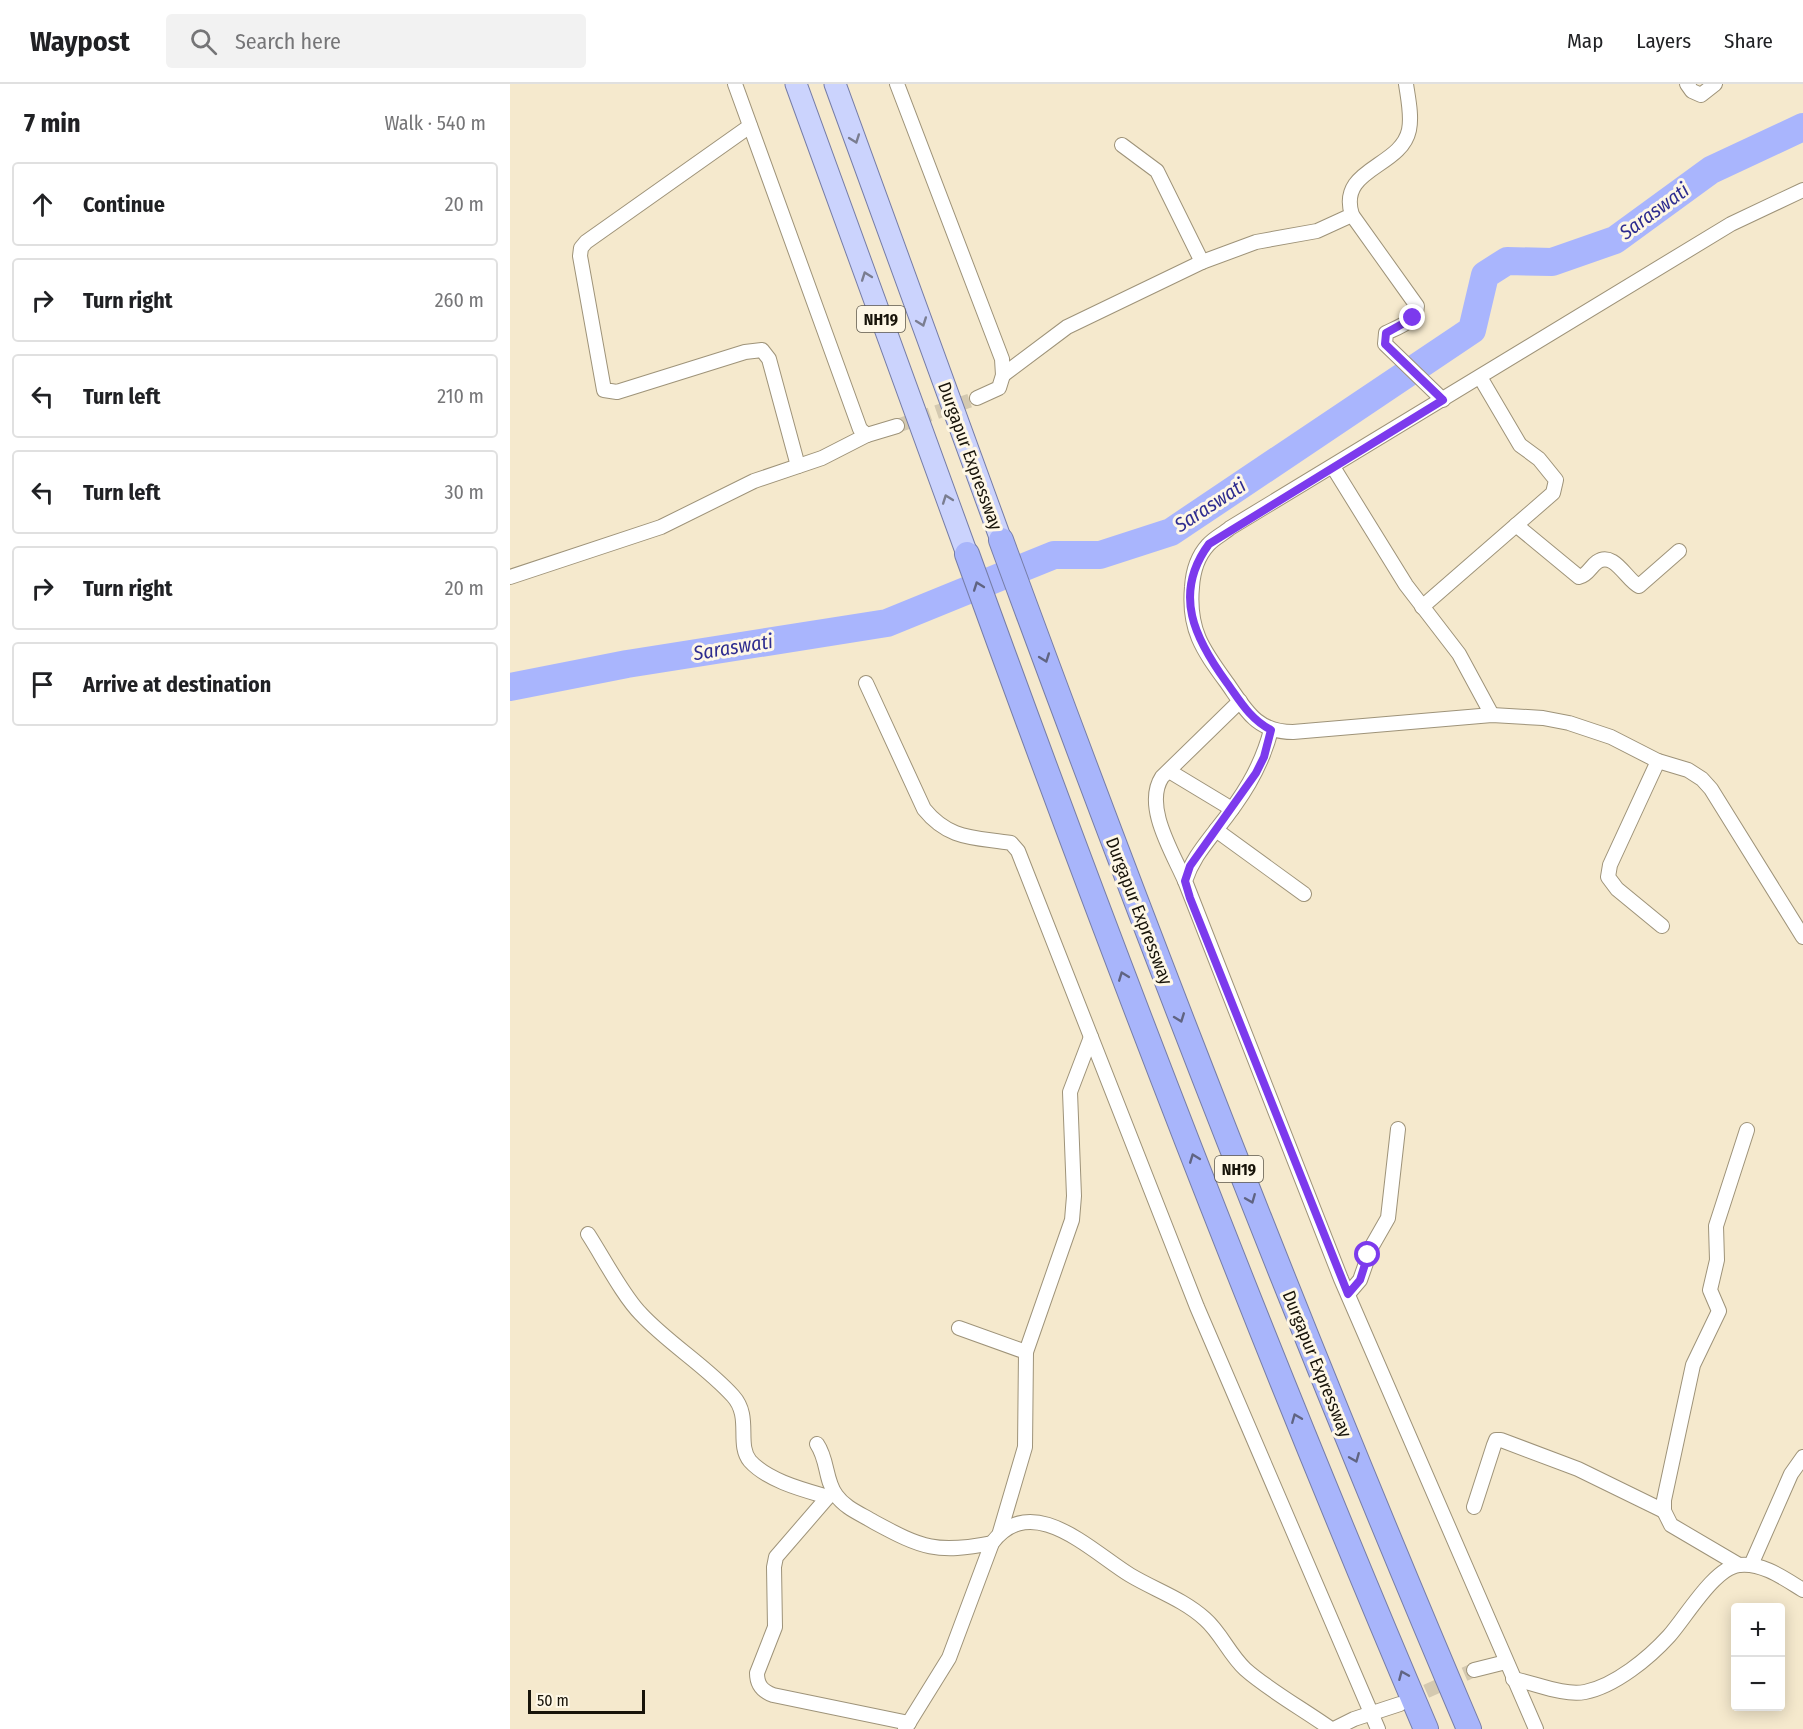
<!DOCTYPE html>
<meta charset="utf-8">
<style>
body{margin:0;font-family:"Fira Sans Condensed",sans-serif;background:#f2f2f2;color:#202124}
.controls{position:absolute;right:18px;bottom:18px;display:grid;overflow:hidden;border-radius:6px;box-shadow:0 3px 15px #0003}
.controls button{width:54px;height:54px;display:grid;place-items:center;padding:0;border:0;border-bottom:2px solid #e0e0e0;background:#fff;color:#202124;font:30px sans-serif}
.scale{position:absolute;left:18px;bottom:15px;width:117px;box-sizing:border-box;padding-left:6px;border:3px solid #18140a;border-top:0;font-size:16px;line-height:21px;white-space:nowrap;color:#18140a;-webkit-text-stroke:4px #fef7e6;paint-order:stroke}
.stop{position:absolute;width:18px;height:18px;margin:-14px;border:4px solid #7c3aed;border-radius:50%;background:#fff}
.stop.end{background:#7c3aed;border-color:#fff;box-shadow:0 2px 6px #0008}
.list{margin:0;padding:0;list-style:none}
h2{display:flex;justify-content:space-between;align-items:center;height:78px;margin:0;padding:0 24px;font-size:26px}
h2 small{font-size:20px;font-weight:400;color:#757577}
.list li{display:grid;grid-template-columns:39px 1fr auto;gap:18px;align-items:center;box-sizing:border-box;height:84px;margin:0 12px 12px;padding:0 12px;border:2px solid #e0e0e0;border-radius:6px}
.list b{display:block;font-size:22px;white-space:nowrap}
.list em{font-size:20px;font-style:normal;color:#757577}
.icon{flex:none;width:33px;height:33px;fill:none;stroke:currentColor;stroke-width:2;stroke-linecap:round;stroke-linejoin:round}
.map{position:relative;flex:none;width:1293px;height:1645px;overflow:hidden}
header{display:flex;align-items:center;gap:36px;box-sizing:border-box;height:84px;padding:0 30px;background:#fff;border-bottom:2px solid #e0e0e0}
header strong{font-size:28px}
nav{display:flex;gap:33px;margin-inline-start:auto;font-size:21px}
.search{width:420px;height:54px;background:#f2f2f2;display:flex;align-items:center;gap:15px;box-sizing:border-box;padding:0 21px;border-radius:6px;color:#757577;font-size:22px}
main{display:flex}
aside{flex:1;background:#fff}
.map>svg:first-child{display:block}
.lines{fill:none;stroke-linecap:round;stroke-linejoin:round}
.river{stroke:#a9b5fd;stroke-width:28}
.street-tunnel{stroke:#d4c9b0;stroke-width:14;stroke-dasharray:14 7;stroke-linecap:butt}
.street-casing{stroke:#9e9379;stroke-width:16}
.primary-casing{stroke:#767da7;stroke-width:23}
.highway-casing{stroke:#767da7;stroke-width:26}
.street{stroke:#fff;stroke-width:14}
.primary{stroke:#cbd3fd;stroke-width:21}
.highway{stroke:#a8b5fb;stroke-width:24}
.oneway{stroke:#7a7d90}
.oneway2{stroke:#606482}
.route{stroke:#7c3aed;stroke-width:8}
.labels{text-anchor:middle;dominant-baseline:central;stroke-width:6;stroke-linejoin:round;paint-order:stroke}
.shield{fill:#fef7e6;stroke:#5d584c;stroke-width:1.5}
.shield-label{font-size:16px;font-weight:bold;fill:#18140a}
.street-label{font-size:18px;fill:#18140a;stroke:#fef7e6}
.water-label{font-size:20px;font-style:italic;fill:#2e2c8f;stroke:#fef7e6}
</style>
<header>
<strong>Waypost</strong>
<div class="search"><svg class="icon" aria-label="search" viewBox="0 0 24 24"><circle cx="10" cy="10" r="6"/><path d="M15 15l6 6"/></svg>Search here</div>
<nav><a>Map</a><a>Layers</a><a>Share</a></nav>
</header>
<main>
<aside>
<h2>7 min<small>Walk · 540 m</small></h2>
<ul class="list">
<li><svg class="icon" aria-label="ahead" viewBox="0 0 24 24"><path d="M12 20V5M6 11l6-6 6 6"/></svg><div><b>Continue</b></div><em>20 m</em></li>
<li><svg class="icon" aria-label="right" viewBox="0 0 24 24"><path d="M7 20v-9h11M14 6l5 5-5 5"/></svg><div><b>Turn right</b></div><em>260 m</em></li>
<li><svg class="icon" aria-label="left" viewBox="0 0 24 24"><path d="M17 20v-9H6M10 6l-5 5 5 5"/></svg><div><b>Turn left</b></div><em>210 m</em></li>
<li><svg class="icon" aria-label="left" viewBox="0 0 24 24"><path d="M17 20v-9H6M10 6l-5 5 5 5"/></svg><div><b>Turn left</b></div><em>30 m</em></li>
<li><svg class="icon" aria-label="right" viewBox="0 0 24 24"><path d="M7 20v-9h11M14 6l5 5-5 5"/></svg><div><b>Turn right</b></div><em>20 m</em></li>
<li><svg class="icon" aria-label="arrive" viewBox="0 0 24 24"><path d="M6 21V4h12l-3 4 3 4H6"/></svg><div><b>Arrive at destination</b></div></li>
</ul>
</aside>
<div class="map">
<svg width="1293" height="1645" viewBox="0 0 1293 1645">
<rect width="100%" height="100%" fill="#f5e9cd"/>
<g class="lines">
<polyline class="river" points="0,603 117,580 377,539 544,471 590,471 661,448 962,246 975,191 997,177 1042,178 1105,156 1201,86 1293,43"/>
<g class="street-tunnel">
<polyline points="387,342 467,314"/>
<polyline points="897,1616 964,1586"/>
</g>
<defs>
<g id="street">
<polyline points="225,0 350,345 357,351 387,342"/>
<polyline points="387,0 492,275 493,291 489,304 467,314"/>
<path d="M896,0c2,14 6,32 3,46 -8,38 -72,38 -57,85l65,91c0,15 -19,21 -31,27l-1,11 58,56"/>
<polyline points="1177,0 1182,7 1191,11 1205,0"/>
<polyline points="240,42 76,158 71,164 70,172 94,306 107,308 235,268 252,266 259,275 288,382"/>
<polyline points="612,61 647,87 692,178"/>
<path d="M1293,106l-72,34 -501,304c-7,6 -16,10 -22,17 -11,12 -15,26 -16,42 -4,43 11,63 35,96 19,27 29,49 66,49l199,-17 51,3 26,5 42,14 47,24 30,9 14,9 9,10 92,148"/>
<polyline points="493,291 557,243 692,178 746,158 807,147 842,131"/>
<polyline points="823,383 896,501 949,570 982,631"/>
<path d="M1006,441l63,52c9,-2 11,-10 18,-15 17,-12 30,19 42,24l40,-35"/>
<polyline points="0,493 151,443 244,397 312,374 357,351"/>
<polyline points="912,523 1043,409 1046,396 1029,375 1010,361 970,293"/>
<path d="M356,599l58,126c25,31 50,28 87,34l7,8 179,456 181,422"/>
<path d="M761,646c-10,39 -30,69 -55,100 -13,17 -24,30 -31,51l156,398 195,450"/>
<polyline points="1148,677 1100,781 1098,793 1107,805 1152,842"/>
<polyline points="659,687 722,725"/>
<polyline points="706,746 794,810"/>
<path d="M675,797c-12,-28 -42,-75 -23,-104l78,-76"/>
<path d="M78,1150c15,23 35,62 53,80 28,30 65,52 92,82 19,21 3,48 17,65 18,20 54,29 78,36"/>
<polyline points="838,1210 850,1196 862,1162 878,1134 888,1045"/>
<polyline points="449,1244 516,1268"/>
<path d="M307,1360c11,16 8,36 19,51 9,13 25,19 38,27 48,26 63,32 118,21"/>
<path d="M323,1407l-57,66 -2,10 1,60 -18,46c0,12 5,18 16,22l136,28"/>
<polyline points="964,1423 984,1361 986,1356 991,1356 1068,1385 1154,1427"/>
<polyline points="490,1448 515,1363 516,1268 562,1136 564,1112 560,1008 581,953"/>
<polyline points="1229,1481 1161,1441 1154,1427 1154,1416 1183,1281 1209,1227 1200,1206 1207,1176 1206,1142 1237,1046"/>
<polyline points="1241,1481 1281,1390 1293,1373"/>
<polyline points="964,1586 996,1578"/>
<path d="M1003,1595c22,4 50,17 72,13 30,-6 64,-34 84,-56 17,-19 45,-68 70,-71 23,-3 46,14 64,25"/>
<path d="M395,1645l44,-71 43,-115c40,-53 99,8 138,32 25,15 53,24 75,44 16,14 24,35 40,50 22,20 61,42 86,60"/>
<polyline points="824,1645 844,1635 890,1620"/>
</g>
<g id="primary">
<polyline points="286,0 457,470"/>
<polyline points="325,0 491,456"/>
</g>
<g id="highway">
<path d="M491,456c147,400 301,797 468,1189"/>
<path d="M457,470c143,395 294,788 459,1175"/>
</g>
</defs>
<use href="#street" class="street-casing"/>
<use href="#primary" class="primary-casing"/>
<use href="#highway" class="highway-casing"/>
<use href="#street" class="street"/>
<use href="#primary" class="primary"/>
<use href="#highway" class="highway"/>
</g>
<defs><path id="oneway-chevron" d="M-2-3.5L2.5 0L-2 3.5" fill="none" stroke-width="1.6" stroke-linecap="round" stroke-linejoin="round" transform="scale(1.5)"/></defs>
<g class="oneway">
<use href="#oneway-chevron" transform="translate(345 55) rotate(70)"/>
<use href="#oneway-chevron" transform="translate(356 192) rotate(-110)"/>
<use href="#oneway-chevron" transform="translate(412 238) rotate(70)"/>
<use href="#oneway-chevron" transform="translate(437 415) rotate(-110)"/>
</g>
<g class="oneway2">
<use href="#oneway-chevron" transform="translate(468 502) rotate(-110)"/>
<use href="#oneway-chevron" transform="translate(535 574) rotate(70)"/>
<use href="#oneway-chevron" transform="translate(613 892) rotate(-111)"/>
<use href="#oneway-chevron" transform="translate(670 934) rotate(69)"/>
<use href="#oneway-chevron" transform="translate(684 1074) rotate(-111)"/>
<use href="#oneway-chevron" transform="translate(741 1115) rotate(68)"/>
<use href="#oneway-chevron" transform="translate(786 1334) rotate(-112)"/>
<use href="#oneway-chevron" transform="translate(845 1374) rotate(68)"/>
<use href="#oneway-chevron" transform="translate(893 1591) rotate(-113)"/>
</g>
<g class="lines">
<path class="route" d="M858,1171l-8,25 -12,14 -158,-396 -5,-17 5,-15 66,-93 8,-16 7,-27c-21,-11 -31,-29 -44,-47 -32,-44 -55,-89 -18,-139l234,-144 -58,-56 1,-11 27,-15"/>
</g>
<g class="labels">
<g class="shield">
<rect x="347" y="222" width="48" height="26" rx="4.5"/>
<rect x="705" y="1072" width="48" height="26" rx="4.5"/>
</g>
<g class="shield-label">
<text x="371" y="235">NH19</text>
<text x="729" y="1085">NH19</text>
</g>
<g class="street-label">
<text transform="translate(460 372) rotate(70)">Durgapur Expressway</text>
<text transform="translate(629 827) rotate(69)">Durgapur Expressway</text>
<text transform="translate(807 1280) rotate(68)">Durgapur Expressway</text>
</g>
<g class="water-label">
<text transform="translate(1144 127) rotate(-36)">Saraswati</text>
<text transform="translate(700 421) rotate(-33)">Saraswati</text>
<text transform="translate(223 563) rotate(-9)">Saraswati</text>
</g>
</g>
</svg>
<div class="controls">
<button>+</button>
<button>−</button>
</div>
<div class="scale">50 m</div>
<div class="stop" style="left:858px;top:1171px"></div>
<div class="stop end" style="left:903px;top:234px"></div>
</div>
</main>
